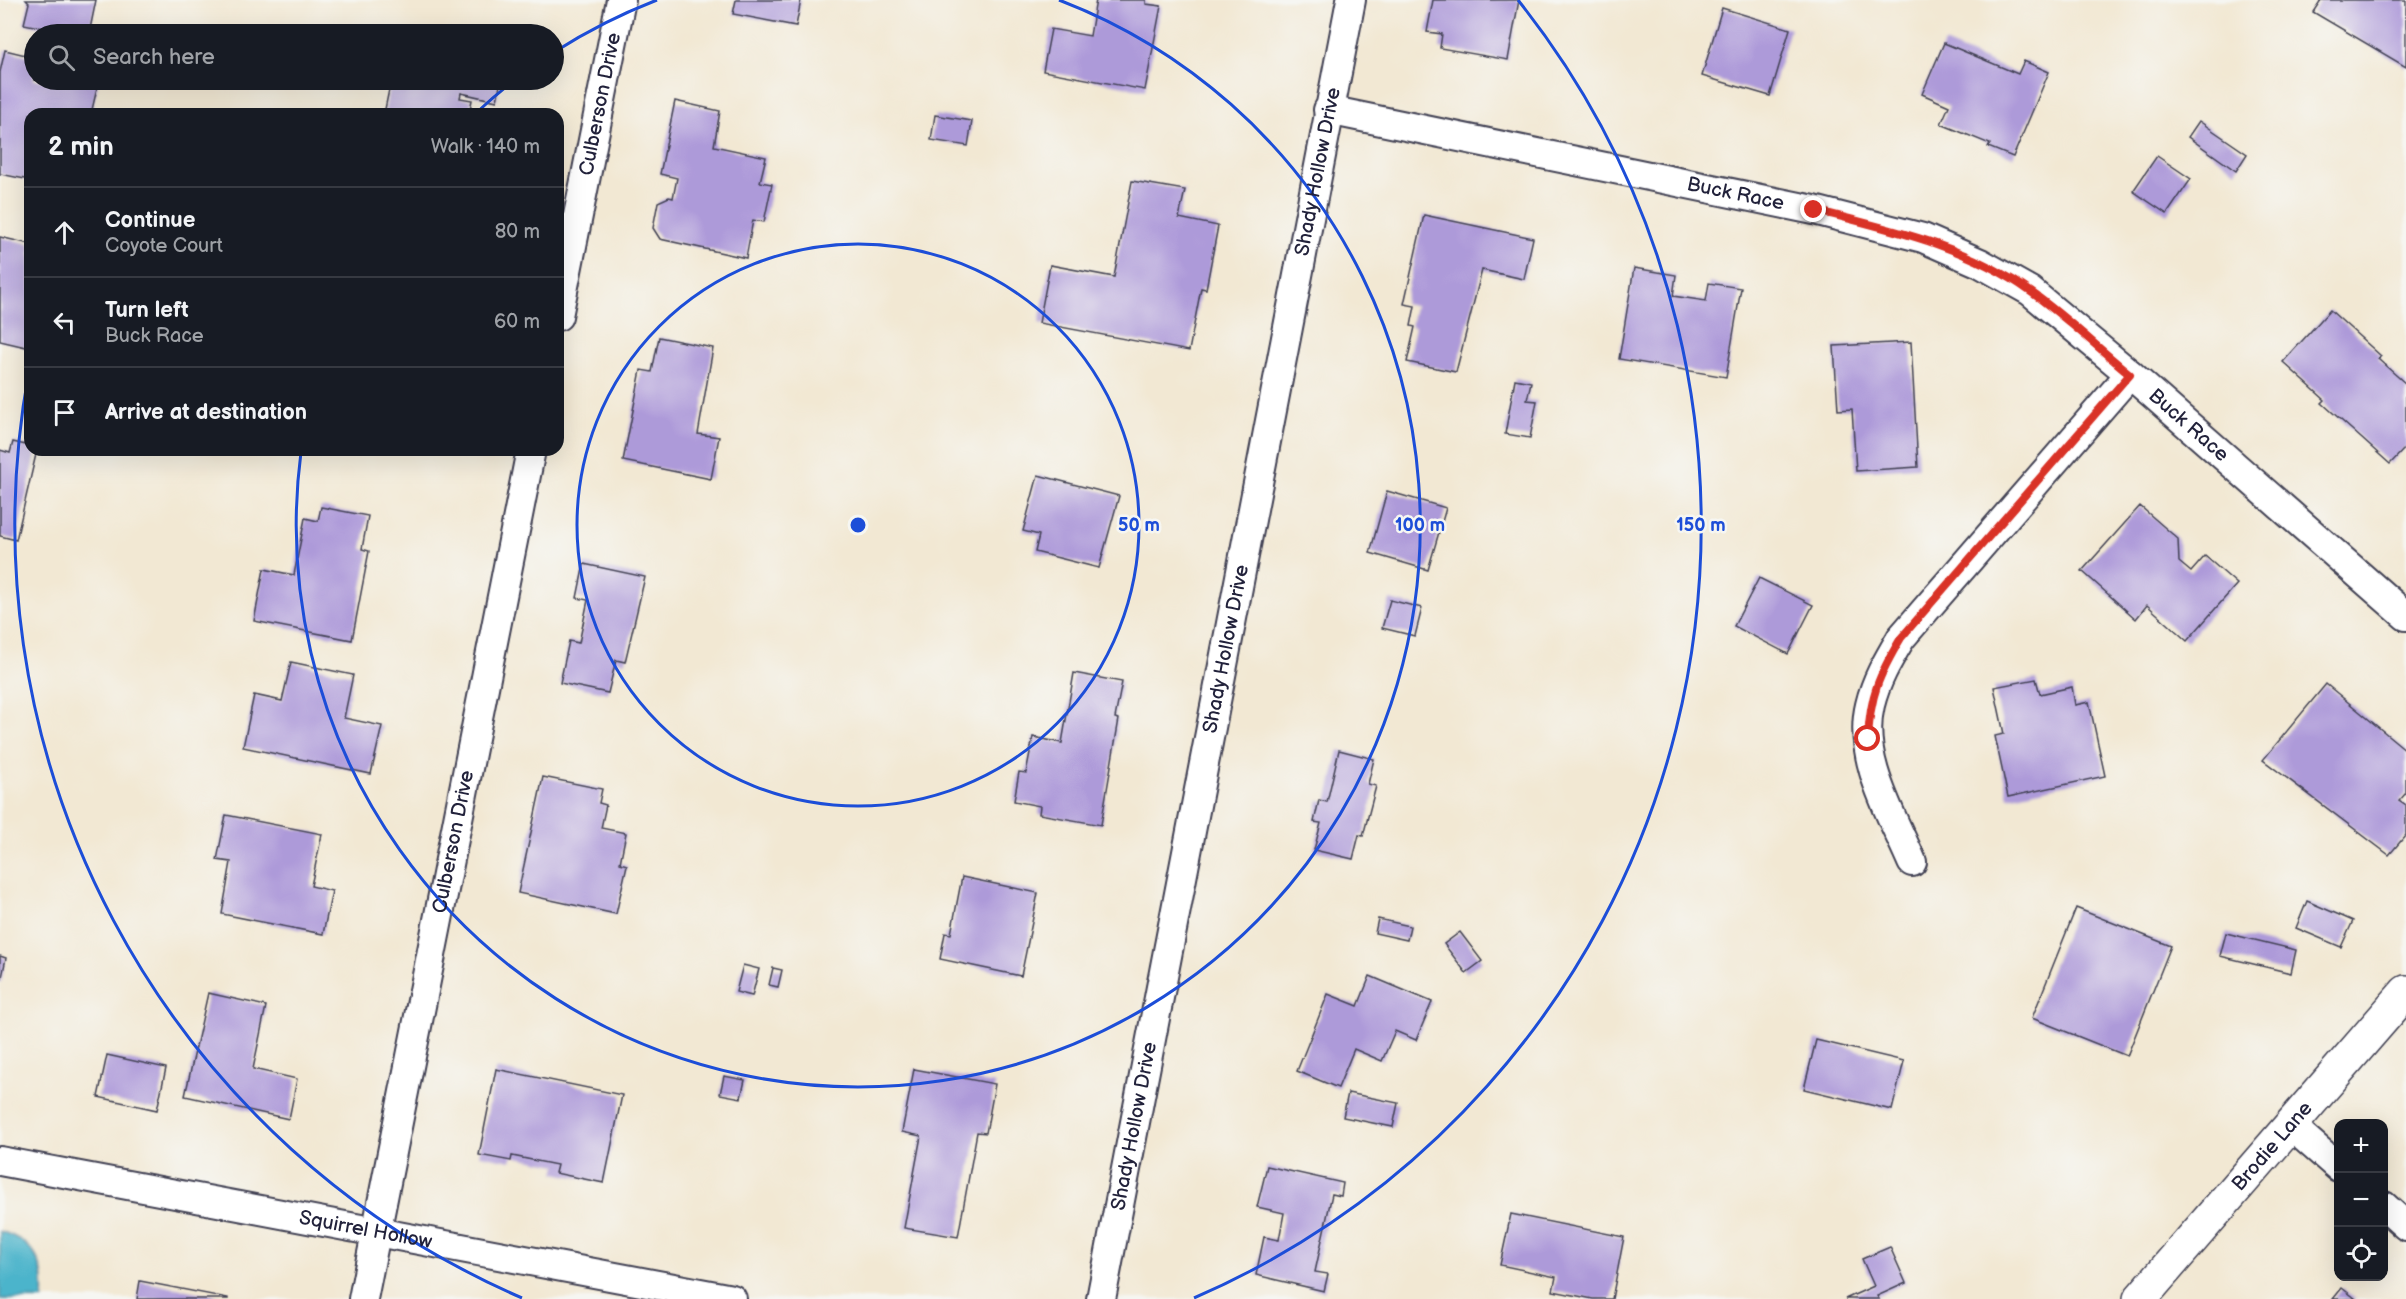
<!DOCTYPE html>
<meta charset="utf-8">
<style>
body{margin:0;font-family:"Balsamiq Sans",sans-serif;background:#242831;color:#f1f3f6}
.controls{position:absolute;right:18px;bottom:18px;display:grid;overflow:hidden;border-radius:12px;box-shadow:0 6px 24px #0002}
.controls button{width:54px;height:54px;display:grid;place-items:center;padding:0;border:0;border-bottom:2px solid #363941;background:#171b24;color:#f1f3f6;font:30px sans-serif}
.stop{position:absolute;width:18px;height:18px;margin:-14px;border:4px solid #d93025;border-radius:50%;background:#fff}
.stop.end{background:#d93025;border-color:#fff;box-shadow:0 2px 6px #0008}
.list{margin:0;padding:0;list-style:none}
h2{display:flex;justify-content:space-between;align-items:center;height:78px;margin:0;padding:0 24px;font-size:26px}
h2 small{font-size:20px;font-weight:400;color:#9ea1a6}
.list li{display:grid;grid-template-columns:39px 1fr auto;gap:18px;align-items:center;box-sizing:border-box;height:90px;padding:0 24px;border-top:2px solid #363941}
.list b{display:block;font-size:22px;white-space:nowrap}
.list p{margin:0;font-size:20px;white-space:nowrap;color:#9ea1a6}
.list em{font-size:20px;font-style:normal;color:#9ea1a6}
.icon{flex:none;width:33px;height:33px;fill:none;stroke:currentColor;stroke-width:2;stroke-linecap:round;stroke-linejoin:round}
.map{position:relative;flex:none;width:2406px;height:1299px;overflow:hidden}
.search{position:absolute;background:#171b24;box-shadow:0 6px 24px #0002;left:24px;top:24px;width:540px;height:66px;display:flex;align-items:center;gap:15px;box-sizing:border-box;padding:0 21px;border-radius:33px;color:#9ea1a6;font-size:22px}
.panel{position:absolute;background:#171b24;box-shadow:0 6px 24px #0002;left:24px;top:108px;width:540px;height:348px;border-radius:18px}
.map>svg:first-child{display:block}
.water{fill:#4cb4cb;stroke:#376b83;stroke-width:1.5}
.building{fill:#ad9ad9}
.lines{fill:none;stroke-linecap:round;stroke-linejoin:round}
.minor-casing{stroke:#414052;stroke-width:32}
.secondary-casing{stroke:#414052;stroke-width:36}
.minor{stroke:#fff;stroke-width:28}
.secondary{stroke:#fff;stroke-width:33}
.route{stroke:#d93025;stroke-width:8}
.ring{fill:none;stroke:#1d4ed8;stroke-width:3}
.labels{text-anchor:middle;dominant-baseline:central;stroke-width:5;stroke-linejoin:round;paint-order:stroke}
.street-label{font-size:20px;fill:#22223b;stroke:#f6f6f2}
.centre{fill:#1d4ed8;stroke:#f6f6f2;stroke-width:3}
.ring-label{font-size:18px;text-anchor:middle;font-weight:bold;fill:#1d4ed8;stroke:#f6f6f2;stroke-width:5;stroke-linejoin:round;paint-order:stroke}
</style>
<div class="map">
<svg width="2406" height="1299" viewBox="0 0 2406 1299">
<rect width="100%" height="100%" fill="#f6f6f2"/>
<filter id="ink" filterUnits="userSpaceOnUse"><feTurbulence type="fractalNoise" baseFrequency=".0167" numOctaves="2"/><feDisplacementMap in="SourceGraphic" scale="12" xChannelSelector="R" yChannelSelector="G"/><feConvolveMatrix kernelMatrix="1 2 1 2 8 2 1 2 1" color-interpolation-filters="sRGB"/></filter>
<filter id="wash" filterUnits="userSpaceOnUse"><feTurbulence type="fractalNoise" baseFrequency=".008" numOctaves="4" result="noise"/><feDisplacementMap in="SourceGraphic" scale="24" xChannelSelector="R" yChannelSelector="G"/><feGaussianBlur stdDeviation="1.35" result="paint"/><feColorMatrix in="noise" values="0 0 0 0 0 0 0 0 0 0 0 0 0 0 0 0 0 1.4 0 .05"/><feComposite in="paint" operator="in"/></filter>
<g filter="url(#wash)">
<rect width="100%" height="100%" fill="#f2e8d3"/>
<path class="water" d="M0,1231c35,11 46,33 43,68h-43z"/>
<g id="blocks">
<g class="building">
<polygon points="26,0 96,0 89,34 73,34 24,24 29,3"/>
<polygon points="736,0 801,0 796,26 733,14"/>
<polygon points="1096,0 1146,0 1146,4 1161,6 1145,90 1043,71 1051,29 1090,36"/>
<polygon points="1433,0 1519,0 1508,60 1440,48 1442,34 1427,32"/>
<polygon points="2321,0 2406,0 2406,67 2313,12"/>
<polygon points="1722,8 1790,29 1770,96 1702,76"/>
<polygon points="1944,43 2018,74 2024,61 2049,72 2013,157 1988,147 1990,144 1941,124 1949,106 1922,94"/>
<polygon points="5,50 34,57 34,80 99,80 91,114 30,114 30,180 0,174 0,72"/>
<polygon points="391,80 501,80 497,101 461,93 460,98 472,100 469,114 384,114"/>
<polygon points="675,101 720,111 714,146 766,157 760,182 772,184 764,222 753,220 746,258 660,239 653,228 658,202 669,197 673,198 677,178 660,174"/>
<polygon points="935,115 972,121 968,146 931,140"/>
<polygon points="2199,121 2247,154 2236,171 2188,137"/>
<polygon points="2157,156 2191,179 2167,214 2133,191"/>
<polygon points="1132,181 1185,190 1179,218 1218,226 1206,289 1201,288 1189,351 1039,323 1050,265 1114,277"/>
<polygon points="1424,215 1533,238 1524,279 1482,270 1456,372 1407,362 1415,327 1411,326 1415,306 1404,304"/>
<polygon points="0,237 30,244 30,348 0,341"/>
<polygon points="1634,268 1676,275 1673,296 1706,301 1709,283 1741,288 1726,377 1619,359"/>
<polygon points="2330,310 2381,356 2378,359 2406,384 2406,447 2390,464 2322,403 2325,400 2283,362"/>
<polygon points="659,337 713,348 698,434 719,437 711,479 623,461 641,370 652,372"/>
<polygon points="1911,342 1918,467 1856,471 1852,409 1838,410 1834,346"/>
<polygon points="1515,379 1531,382 1527,400 1537,401 1530,438 1505,434"/>
<polygon points="13,442 30,446 30,450 37,450 16,540 0,536 0,450 10,453"/>
<polygon points="1038,475 1119,496 1099,568 1035,552 1039,535 1023,531"/>
<polygon points="1387,491 1446,508 1428,570 1370,553"/>
<polygon points="2140,506 2178,539 2179,562 2191,572 2205,556 2237,584 2187,641 2147,605 2136,619 2082,571"/>
<polygon points="321,507 368,516 362,549 369,551 352,640 254,621 264,569 294,575 305,518 318,521"/>
<polygon points="584,564 645,577 625,662 616,660 608,693 560,683 569,641 579,643 588,600 577,598"/>
<polygon points="1759,578 1813,605 1788,654 1734,626"/>
<polygon points="1390,600 1422,608 1415,636 1382,628"/>
<polygon points="291,662 353,675 344,718 382,726 371,774 243,747 254,695 282,701"/>
<polygon points="1074,673 1122,682 1115,718 1119,719 1101,825 1039,814 1040,806 1014,801 1019,772 1026,773 1033,737 1062,743"/>
<polygon points="2036,679 2040,694 2072,687 2075,705 2089,702 2105,776 2008,797 1995,736 2004,734 1994,687"/>
<polygon points="2326,684 2406,750 2406,793 2399,801 2406,806 2406,835 2389,855 2263,760"/>
<polygon points="1339,750 1374,759 1368,784 1376,786 1363,836 1359,835 1353,859 1314,850 1321,823 1314,822 1319,800 1327,802"/>
<polygon points="543,777 602,789 599,803 606,805 601,828 626,833 620,863 627,865 616,914 518,893"/>
<polygon points="226,815 322,834 311,886 332,891 323,934 222,914 231,862 217,860"/>
<polygon points="962,877 1038,893 1021,976 940,959 945,933 951,934"/>
<polygon points="2307,901 2353,921 2341,947 2296,928"/>
<polygon points="2076,908 2171,946 2127,1056 2032,1018"/>
<polygon points="1378,919 1410,926 1407,940 1375,933"/>
<polygon points="1460,932 1482,961 1466,973 1444,944"/>
<polygon points="2226,933 2296,950 2291,973 2220,956"/>
<polygon points="0,956 6,958 1,982 0,982"/>
<polygon points="743,965 759,969 752,996 736,992"/>
<polygon points="773,968 782,970 778,987 769,985"/>
<polygon points="1370,976 1432,1002 1416,1040 1395,1031 1382,1061 1354,1049 1338,1088 1297,1071 1328,994 1358,1006"/>
<polygon points="208,993 266,1006 253,1069 297,1079 289,1119 185,1096"/>
<polygon points="1816,1040 1904,1061 1892,1110 1804,1089"/>
<polygon points="107,1055 166,1068 157,1110 98,1097"/>
<polygon points="496,1069 622,1095 604,1183 555,1173 557,1165 512,1156 511,1161 479,1155"/>
<polygon points="914,1069 995,1084 986,1133 977,1132 958,1237 904,1228 921,1136 902,1132"/>
<polygon points="724,1076 745,1080 741,1098 720,1094"/>
<polygon points="1348,1093 1398,1103 1393,1127 1343,1117"/>
<polygon points="1267,1166 1343,1183 1341,1196 1332,1194 1315,1272 1328,1274 1324,1291 1256,1275 1264,1237 1279,1240 1284,1213 1257,1207"/>
<polygon points="1511,1214 1624,1237 1612,1299 1593,1299 1553,1291 1556,1277 1500,1265"/>
<polygon points="1890,1247 1906,1283 1877,1296 1879,1299 1845,1299 1874,1286 1862,1259"/>
<polygon points="140,1281 228,1298 228,1299 137,1299"/>
<polygon points="2342,1288 2356,1299 2333,1299"/>
</g>
</g>
</g>
<g filter="url(#ink)">
<use href="#blocks" fill-opacity="0" stroke="#414052" stroke-width="1.5"/>
<g class="lines">
<defs>
<g id="minor">
<path id="s1" d="M1328,110l486,100 109,28 57,25 50,28 100,83 276,242"/>
<path id="s2" d="M558,316l63,-316"/>
<path d="M1912,862c-20,-47 -55,-104 -42,-157 6,-25 18,-45 31,-67l229,-264"/>
<polyline points="2290,1125 2338,1167"/>
<path id="s3" d="M0,1161l732,138"/>
<polyline points="2384,1206 2406,1226"/>
<path id="s4" d="M363,1299l168,-849"/>
<path id="s5" d="M1101,1299l250,-1299"/>
</g>
<g id="secondary">
<path id="s6" d="M2140,1299l266,-307"/>
</g>
</defs>
<use href="#minor" class="minor-casing"/>
<use href="#secondary" class="secondary-casing"/>
<use href="#minor" class="minor"/>
<use href="#secondary" class="secondary"/>
</g>
</g>
<g class="lines" filter="url(#ink)">
<path class="route" d="M1814,210c75,19 154,36 217,82 35,25 66,55 99,82l-229,264c-22,37 -31,57 -33,101"/>
</g>
<g class="ring">
<circle cx="858" cy="525" r="281"/>
<path d="M475 114A562 562 0 0 1 512 82M556 51A562 562 0 0 1 657 0M1059 0A562 562 0 1 1 301 452"/>
<path d="M522 1298A843 843 0 0 1 29 371M1518 0A843 843 0 0 1 1194 1298"/>
</g>
<g class="labels">
<g class="street-label">
<text stroke="none"><textPath href="#s2" startOffset="216">Culberson Drive</textPath></text>
<text stroke="none"><textPath href="#s5" startOffset="1148">Shady Hollow Drive</textPath></text>
<text stroke="none"><textPath href="#s1" startOffset="416">Buck Race</textPath></text>
<text stroke="none"><textPath href="#s1" startOffset="936">Buck Race</textPath></text>
<text stroke="none"><textPath href="#s5" startOffset="662">Shady Hollow Drive</textPath></text>
<text stroke="none"><textPath href="#s4" startOffset="466">Culberson Drive</textPath></text>
<text stroke="none"><textPath href="#s5" startOffset="176">Shady Hollow Drive</textPath></text>
<text stroke="none"><textPath href="#s6" startOffset="202">Brodie Lane</textPath></text>
<text stroke="none"><textPath href="#s3" startOffset="372">Squirrel Hollow</textPath></text>
</g>
</g>
<circle cx="858" cy="525" r="9" class="centre"/>
<g class="ring-label">
<text x="1139" y="531">50 m</text>
<text x="1420" y="531">100 m</text>
<text x="1701" y="531">150 m</text>
</g>
</svg>
<div class="controls">
<button>+</button>
<button>−</button>
<button><svg class="icon" aria-label="locate" viewBox="0 0 24 24"><circle cx="12" cy="12" r="6"/><path d="M12 2v4M12 18v4M2 12h4M18 12h4"/></svg></button>
</div>
<div class="stop" style="left:1868px;top:739px"></div>
<div class="stop end" style="left:1814px;top:210px"></div>
<div class="search"><svg class="icon" aria-label="search" viewBox="0 0 24 24"><circle cx="10" cy="10" r="6"/><path d="M15 15l6 6"/></svg>Search here</div>
<section class="panel">
<h2>2 min<small>Walk · 140 m</small></h2>
<ul class="list">
<li><svg class="icon" aria-label="ahead" viewBox="0 0 24 24"><path d="M12 20V5M6 11l6-6 6 6"/></svg><div><b>Continue</b><p>Coyote Court</p></div><em>80 m</em></li>
<li><svg class="icon" aria-label="left" viewBox="0 0 24 24"><path d="M17 20v-9H6M10 6l-5 5 5 5"/></svg><div><b>Turn left</b><p>Buck Race</p></div><em>60 m</em></li>
<li><svg class="icon" aria-label="arrive" viewBox="0 0 24 24"><path d="M6 21V4h12l-3 4 3 4H6"/></svg><div><b>Arrive at destination</b></div></li>
</ul>
</section>
</div>
